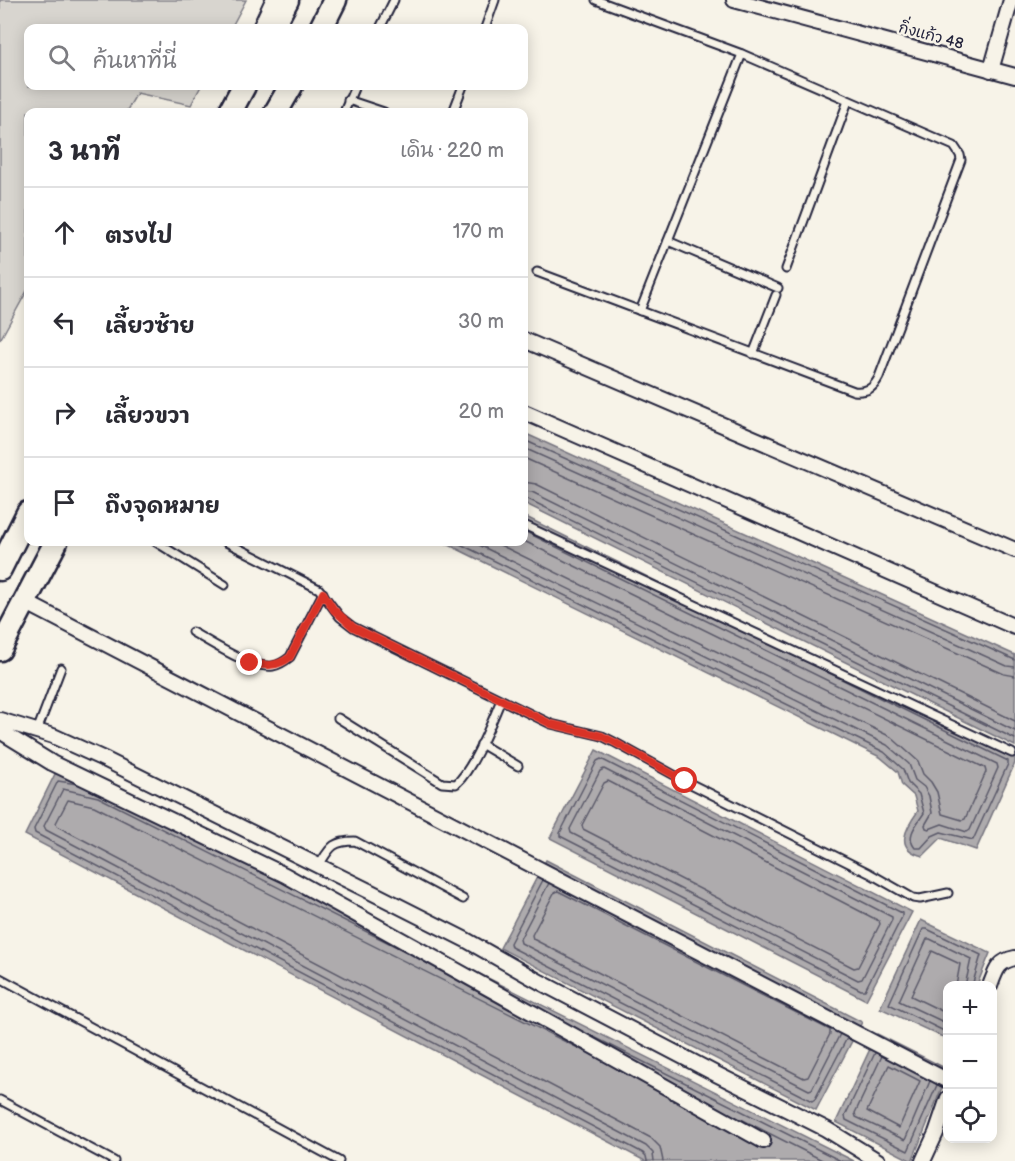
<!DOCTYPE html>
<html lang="th">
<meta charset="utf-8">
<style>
body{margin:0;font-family:"Balsamiq Sans","Playpen Sans Thai",sans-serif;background:#f7f7f7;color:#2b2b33}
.controls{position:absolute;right:18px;bottom:18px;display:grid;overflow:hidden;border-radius:12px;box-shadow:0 3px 15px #0003}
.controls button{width:54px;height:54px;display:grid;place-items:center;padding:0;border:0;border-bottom:2px solid #e1e1e2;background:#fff;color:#2b2b33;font:30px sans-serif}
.stop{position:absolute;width:18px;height:18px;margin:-14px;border:4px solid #d93025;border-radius:50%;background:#fff}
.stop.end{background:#d93025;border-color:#fff;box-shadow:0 2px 6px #0008}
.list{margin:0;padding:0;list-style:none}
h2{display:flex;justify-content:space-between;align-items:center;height:78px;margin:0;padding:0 24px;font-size:26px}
h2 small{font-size:20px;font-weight:400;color:#7c7c81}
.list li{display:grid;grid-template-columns:39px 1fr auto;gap:18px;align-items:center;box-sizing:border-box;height:90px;padding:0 24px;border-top:2px solid #e1e1e2}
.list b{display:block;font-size:22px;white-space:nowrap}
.list em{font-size:20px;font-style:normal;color:#7c7c81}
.icon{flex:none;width:33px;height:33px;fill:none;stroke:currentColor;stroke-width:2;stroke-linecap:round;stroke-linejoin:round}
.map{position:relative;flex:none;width:1015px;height:1161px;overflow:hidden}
.search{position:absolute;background:#fff;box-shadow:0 3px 15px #0003;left:24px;top:24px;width:504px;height:66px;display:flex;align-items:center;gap:15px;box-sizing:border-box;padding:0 21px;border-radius:12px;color:#7c7c81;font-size:22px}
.panel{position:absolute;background:#fff;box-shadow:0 3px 15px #0003;left:24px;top:108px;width:504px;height:438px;border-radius:12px}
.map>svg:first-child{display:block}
.green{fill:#d8d5cf;stroke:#7d7c85;stroke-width:1.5}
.water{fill:#aeabad;stroke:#76747f;stroke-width:1.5}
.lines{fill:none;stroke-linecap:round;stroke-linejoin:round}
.shore{stroke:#5a5969;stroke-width:1.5}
.service-casing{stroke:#22223b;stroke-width:11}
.minor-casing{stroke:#22223b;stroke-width:18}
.primary-casing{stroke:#22223b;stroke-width:27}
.service{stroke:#f7f3e8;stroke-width:7}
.minor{stroke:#f7f3e8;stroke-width:14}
.primary{stroke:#f7f3e8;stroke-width:22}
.route{stroke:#d93025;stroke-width:8}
.labels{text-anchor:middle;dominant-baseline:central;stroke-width:5;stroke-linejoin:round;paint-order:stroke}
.street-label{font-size:15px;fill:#22223b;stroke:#f7f3e8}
</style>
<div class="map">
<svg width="1015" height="1161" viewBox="0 0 1015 1161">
<rect width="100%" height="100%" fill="#f7f3e8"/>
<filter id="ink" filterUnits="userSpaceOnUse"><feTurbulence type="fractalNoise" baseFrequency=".0167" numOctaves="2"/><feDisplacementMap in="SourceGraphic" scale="12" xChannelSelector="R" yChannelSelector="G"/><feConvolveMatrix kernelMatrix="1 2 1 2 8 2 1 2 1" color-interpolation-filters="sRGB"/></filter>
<g filter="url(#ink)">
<polygon class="green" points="0,0 246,0 231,28 28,28 28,86 201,86 191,105 137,93 126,112 28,112 28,289 0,340"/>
<g class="water">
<polygon points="524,433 1015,655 1015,746 524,503"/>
<path d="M524,516l491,242v5l-39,87 -35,-12 -18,18c-30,-7 -17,-28 -5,-45l-4,-15 -12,-11 -4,-13 -18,-15 -437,-215h81z"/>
<polygon points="596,750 912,912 866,1000 550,838"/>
<polygon points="56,772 102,785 854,1161 645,1161 25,835"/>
<polygon points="546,860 862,1022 816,1110 500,948"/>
<polygon points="921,920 990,953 977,985 948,986 947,1039 880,1008"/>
<polygon points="877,1034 947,1069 947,1075 912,1161 836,1122"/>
</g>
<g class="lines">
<g class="shore">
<polyline points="524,440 1015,660"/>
<polyline points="524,448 1007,666 1015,667"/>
<polyline points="524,458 1004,674 1015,676"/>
<polyline points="524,482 536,484 1015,721"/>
<polyline points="524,491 532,492 1015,731"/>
<polyline points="524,498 528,499 1015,739"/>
<path d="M456,542l428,210 19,17 5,14 11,11 5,19c-7,11 -19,23 -9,35h6l11,-12 9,-4 32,8 35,-76v-3l-185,-91"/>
<polyline points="473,542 887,745 909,764 915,780 924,787 929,796 932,813 925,825 926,828 929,829 942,824 967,832 970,830 998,768 997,764 524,531"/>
<polyline points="494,542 891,737 918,761 923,774 931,782 937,792 942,814 962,820 965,819 986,772 985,768 524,541"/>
<polygon points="601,759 902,913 902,917 865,990 861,990 560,836 560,833 597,761"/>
<polygon points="604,769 892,917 892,920 862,979 858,980 571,833 570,829 600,771"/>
<polygon points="608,781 879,921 880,924 858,967 854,968 583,829 582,825 604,783"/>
<polyline points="77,784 58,781 34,829 35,833 643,1153 646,1156 647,1161"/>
<polyline points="543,880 510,943 511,947 812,1101 815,1099 847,1038"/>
<polyline points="549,883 520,939 521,943 809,1090 812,1089 840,1034"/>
<polygon points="558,891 830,1030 830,1034 808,1077 804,1078 533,939 532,935 554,893"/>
<polyline points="405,951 98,797 63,789 44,826 46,830 646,1146 653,1153 654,1161"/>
<polyline points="948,1014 911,996 932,951 960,964 956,986"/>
<polyline points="948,1024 899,1001 927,939 930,939 971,959 965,986"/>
<polyline points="948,1033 889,1004 923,929 927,929 981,955 972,986"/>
<polyline points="592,1036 841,1161"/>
<polyline points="584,1051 94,806 68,800 56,823 57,826 651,1138 660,1147 663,1161"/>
<polyline points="875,1053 845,1116 846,1120 908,1151 937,1085"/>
<polyline points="882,1056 855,1113 856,1117 905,1140 930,1081"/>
<polygon points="889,1065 920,1081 899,1128 867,1111"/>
<polyline points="741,1119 824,1161"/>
</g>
<defs>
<g id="service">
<polyline points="380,28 394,0"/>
<polyline points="485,28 495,0"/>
<polyline points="348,100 384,112"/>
<polyline points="344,112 355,86"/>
<polyline points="453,112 463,86"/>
<polyline points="668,241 778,288"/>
<polyline points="786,269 848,101"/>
<path d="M537,272l317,119c13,1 19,-2 25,-14l82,-217 -1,-5 -6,-9 -212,-92 -146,-54"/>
<polyline points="640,311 742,54"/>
<polyline points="753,354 776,295"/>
<polyline points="524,525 1012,753"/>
<polyline points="156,542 225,585"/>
<polyline points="226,542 319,589 340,617 353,627 551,724 602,736 614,742 685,781 869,873 913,898 920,899 948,893"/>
<path d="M192,632c20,11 58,37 81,34 7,-1 12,-5 17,-9l33,-64"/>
<path d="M338,718l104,65 14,1c18,-16 35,-61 45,-84"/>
<polyline points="37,731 61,668"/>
<polyline points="481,744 518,766"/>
<path d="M318,867c12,-19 13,-26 37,-26l108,58"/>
<polyline points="0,978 339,1161"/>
<polyline points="0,1100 114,1161"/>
</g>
<g id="minor">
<polyline points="734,0 1015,76"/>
<polyline points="260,28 273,0"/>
<polyline points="991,70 1011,0"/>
<polyline points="524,340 1015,550"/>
<polyline points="524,412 1015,627"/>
<polyline points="25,602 948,1081"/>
<polyline points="0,720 53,736 106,760 369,891 466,940 540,982 716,1074 826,1129 878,1161"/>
<polyline points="0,731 52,763 285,875 763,1141"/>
<path d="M990,986c6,-16 8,-25 25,-28"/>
<polyline points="923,1161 936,1133 948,1098"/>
</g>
<g id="primary">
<polyline points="272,28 287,0"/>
<polyline points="321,28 335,0"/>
<polyline points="230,112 244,86"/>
<polyline points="276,112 291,86"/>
<polyline points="0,569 28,513"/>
<polyline points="0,649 56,542"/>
</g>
</defs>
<use href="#service" class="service-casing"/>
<use href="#minor" class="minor-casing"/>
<use href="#primary" class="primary-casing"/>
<use href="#service" class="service"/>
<use href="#minor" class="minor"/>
<use href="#primary" class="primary"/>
</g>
</g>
<g class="lines" filter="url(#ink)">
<path class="route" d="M250,663c16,3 27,4 40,-6l33,-64 11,17 19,17 198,97 51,12 12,6 71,39"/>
</g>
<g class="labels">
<g class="street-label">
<text transform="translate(931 36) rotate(15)">กิ่งแก้ว 48</text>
</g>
</g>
</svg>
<div class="controls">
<button>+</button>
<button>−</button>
<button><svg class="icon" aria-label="locate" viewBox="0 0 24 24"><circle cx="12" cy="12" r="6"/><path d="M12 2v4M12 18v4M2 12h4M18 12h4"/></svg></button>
</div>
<div class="stop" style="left:685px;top:781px"></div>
<div class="stop end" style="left:250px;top:663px"></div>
<div class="search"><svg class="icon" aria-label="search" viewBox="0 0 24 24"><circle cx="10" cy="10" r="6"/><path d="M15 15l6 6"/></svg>ค้นหาที่นี่</div>
<section class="panel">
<h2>3 นาที<small>เดิน · 220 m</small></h2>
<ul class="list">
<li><svg class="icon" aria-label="ahead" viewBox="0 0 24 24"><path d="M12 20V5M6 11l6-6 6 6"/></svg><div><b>ตรงไป</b></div><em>170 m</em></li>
<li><svg class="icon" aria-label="left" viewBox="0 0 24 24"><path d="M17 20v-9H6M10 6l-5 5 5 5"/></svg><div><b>เลี้ยวซ้าย</b></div><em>30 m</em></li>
<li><svg class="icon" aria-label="right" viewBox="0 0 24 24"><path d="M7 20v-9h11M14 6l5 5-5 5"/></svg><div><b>เลี้ยวขวา</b></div><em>20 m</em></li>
<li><svg class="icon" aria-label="arrive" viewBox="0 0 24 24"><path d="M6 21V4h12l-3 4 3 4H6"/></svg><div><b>ถึงจุดหมาย</b></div></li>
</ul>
</section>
</div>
